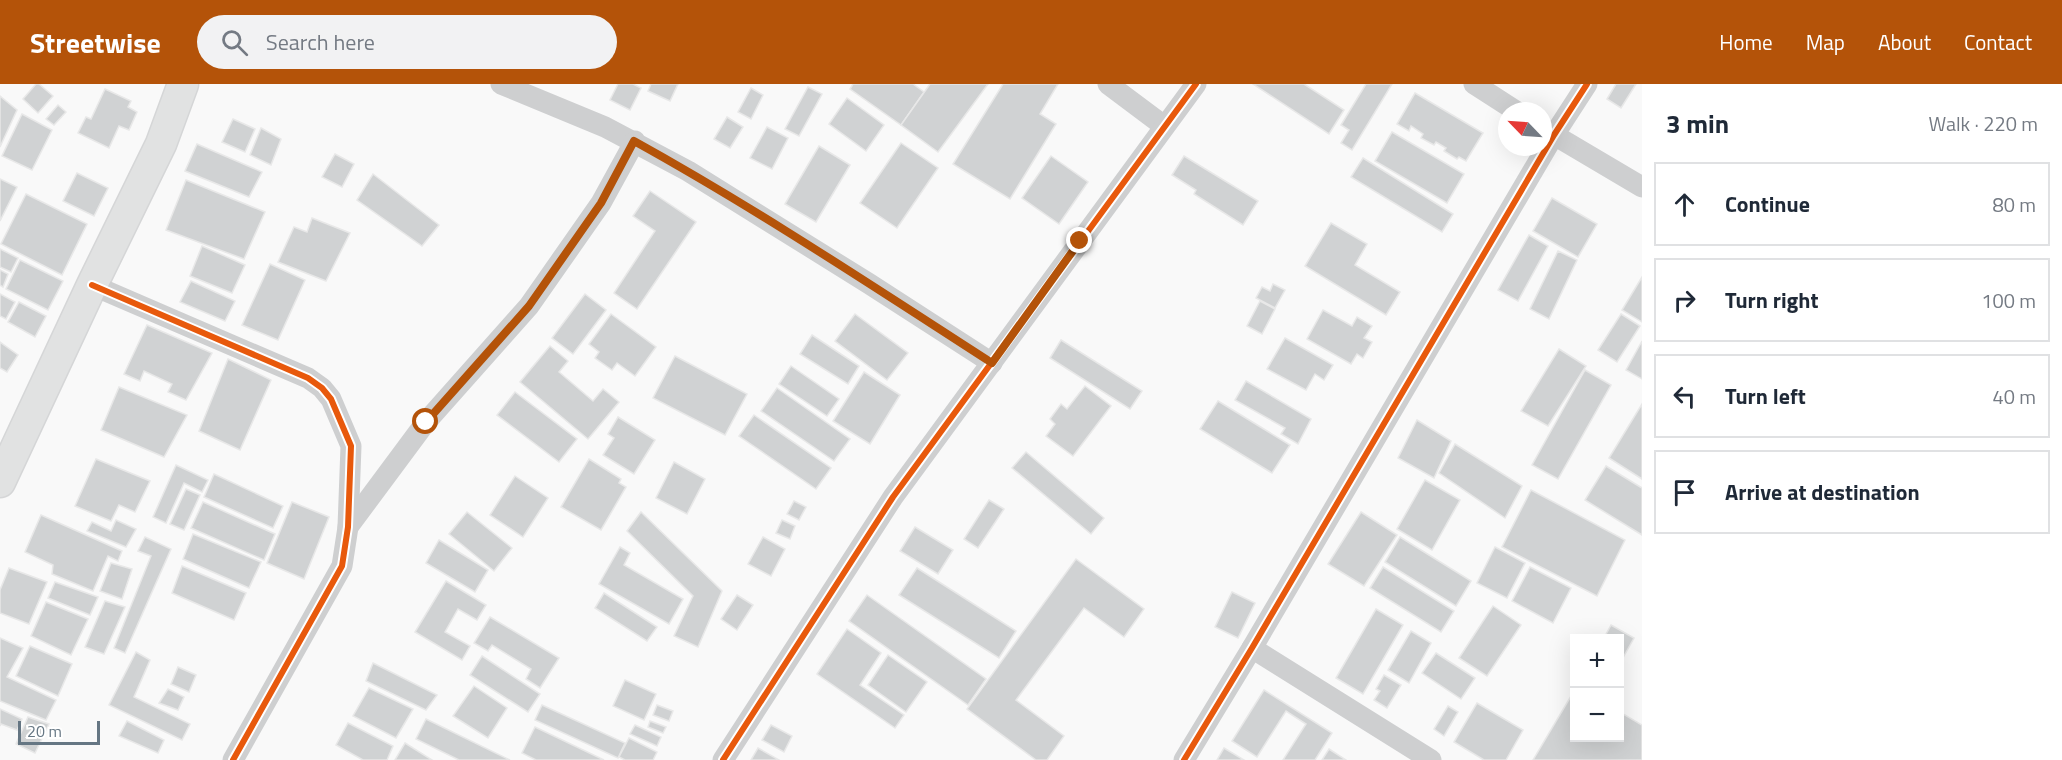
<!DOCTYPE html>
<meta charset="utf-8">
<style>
body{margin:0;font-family:"Titillium Web",sans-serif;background:#f2f2f3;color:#1f2937}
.controls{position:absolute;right:18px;bottom:18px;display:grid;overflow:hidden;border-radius:0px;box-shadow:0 6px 24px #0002}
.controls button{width:54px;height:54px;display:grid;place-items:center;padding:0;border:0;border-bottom:2px solid #e0e1e3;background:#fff;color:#1f2937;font:30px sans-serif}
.compass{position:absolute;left:1498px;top:18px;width:54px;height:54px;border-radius:50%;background:#fff;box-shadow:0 6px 24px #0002;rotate:295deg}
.scale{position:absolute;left:18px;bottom:15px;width:82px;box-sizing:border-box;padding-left:6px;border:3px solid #657683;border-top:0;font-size:16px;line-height:21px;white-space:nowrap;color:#657683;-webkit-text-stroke:4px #fff;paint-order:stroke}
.stop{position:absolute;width:18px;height:18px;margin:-14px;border:4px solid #b45309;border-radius:50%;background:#fff}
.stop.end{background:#b45309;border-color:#fff;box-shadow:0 2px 6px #0008}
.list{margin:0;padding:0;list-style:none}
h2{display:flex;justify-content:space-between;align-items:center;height:78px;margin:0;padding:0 24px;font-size:26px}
h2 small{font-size:20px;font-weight:400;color:#747a83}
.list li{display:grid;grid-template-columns:39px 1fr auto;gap:18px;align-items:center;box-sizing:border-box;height:84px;margin:0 12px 12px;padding:0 12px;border:2px solid #e0e1e3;border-radius:0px}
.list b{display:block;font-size:22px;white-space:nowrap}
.list em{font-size:20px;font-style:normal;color:#747a83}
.icon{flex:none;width:33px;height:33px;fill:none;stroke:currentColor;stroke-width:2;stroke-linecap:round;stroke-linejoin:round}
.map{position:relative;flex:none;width:1642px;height:676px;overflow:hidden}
header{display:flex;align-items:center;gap:36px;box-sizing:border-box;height:84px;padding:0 30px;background:#b45309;color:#fff}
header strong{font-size:28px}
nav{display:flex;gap:33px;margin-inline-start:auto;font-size:21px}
.search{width:420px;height:54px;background:#f2f2f3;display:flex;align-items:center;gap:15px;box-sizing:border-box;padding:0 21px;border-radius:33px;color:#747a83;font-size:22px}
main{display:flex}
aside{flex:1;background:#fff}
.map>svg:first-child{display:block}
.building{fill:#d0d2d3;stroke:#e8e8e8;stroke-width:1.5}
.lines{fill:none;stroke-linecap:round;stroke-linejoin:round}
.secondary-casing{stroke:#d5d6d7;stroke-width:33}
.street{stroke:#cecfd0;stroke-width:21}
.secondary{stroke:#e1e2e2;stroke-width:30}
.cycleway-casing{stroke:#fff;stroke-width:10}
.cycleway{stroke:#e8590c;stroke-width:6}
.route{stroke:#b45309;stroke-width:8}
</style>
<header>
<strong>Streetwise</strong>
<div class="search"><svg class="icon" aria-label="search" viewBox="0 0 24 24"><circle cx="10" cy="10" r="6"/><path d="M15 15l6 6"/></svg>Search here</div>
<nav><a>Home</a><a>Map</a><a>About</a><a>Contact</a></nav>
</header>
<main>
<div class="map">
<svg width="1642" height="676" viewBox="0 0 1642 676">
<rect width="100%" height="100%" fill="#f9f9f9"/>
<g class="building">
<polygon points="36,0 39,0 53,12 38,29 23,15"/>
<polygon points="618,0 633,0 641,4 630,26 610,16"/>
<polygon points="651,0 678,0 670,17 648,7"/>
<polygon points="853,0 913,0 924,8 901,41 850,5"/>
<polygon points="930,0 988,0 938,68 901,41"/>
<polygon points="1003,0 1058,0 1040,30 1056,40 1010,115 953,80"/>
<polygon points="1253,0 1304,0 1344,26 1329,50"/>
<polygon points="1366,0 1392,0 1352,66 1341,59 1349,46 1341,41"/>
<polygon points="1616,0 1636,0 1621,24 1607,15"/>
<polygon points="808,3 822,10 799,52 785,45"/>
<polygon points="751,4 763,11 751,35 738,28"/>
<polygon points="105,5 131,17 128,23 137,28 129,46 119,42 109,64 78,49 86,33 91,35"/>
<polygon points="1415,9 1483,49 1466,77 1459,73 1457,75 1444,67 1446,64 1436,58 1434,61 1421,54 1423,50 1411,42 1409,47 1397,40"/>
<polygon points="0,12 17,26 0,63"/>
<polygon points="847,14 884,41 866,67 829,40"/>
<polygon points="58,21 66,28 54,41 46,35"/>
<polygon points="22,30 52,46 32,86 2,72"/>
<polygon points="727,33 743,43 730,64 714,55"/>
<polygon points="233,35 255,45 245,68 222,58"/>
<polygon points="767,43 788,54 772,85 750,74"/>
<polygon points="261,44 281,55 271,81 250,71"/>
<polygon points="1392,48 1464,90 1447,119 1375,77"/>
<polygon points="901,59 938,84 897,144 860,119"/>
<polygon points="197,60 262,88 249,113 185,87"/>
<polygon points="819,62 850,81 816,138 785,120"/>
<polygon points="335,70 354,80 342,103 322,93"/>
<polygon points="1051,72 1088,98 1059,140 1022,114"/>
<polygon points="1184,72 1258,117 1243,141 1194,110 1196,106 1172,91"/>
<polygon points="1363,74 1453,130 1442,148 1351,93"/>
<polygon points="77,89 108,104 94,132 63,117"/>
<polygon points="373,90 439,141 422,162 357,116"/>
<polygon points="0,95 17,103 0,137"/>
<polygon points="186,96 265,128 244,175 166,146"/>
<polygon points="650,107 696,138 637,225 614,209 655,147 633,132"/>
<polygon points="26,110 87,140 62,191 1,160"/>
<polygon points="1552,114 1597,140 1578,173 1533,147"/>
<polygon points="312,134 350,149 326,197 278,178 294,143 307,148"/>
<polygon points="1331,139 1367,160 1355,181 1400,208 1386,231 1305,182"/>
<polygon points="1529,151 1548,162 1518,217 1498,206"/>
<polygon points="202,162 245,181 232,209 190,192"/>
<polygon points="0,165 18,174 11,188 0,183"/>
<polygon points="1558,167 1577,176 1549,235 1530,225"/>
<polygon points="20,176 63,197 48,226 6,205"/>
<polygon points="270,180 305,196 278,256 242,241"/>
<polygon points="0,186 8,190 3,203 0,201"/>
<polygon points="1642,193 1642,238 1622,226"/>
<polygon points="191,197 235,217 225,237 180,218"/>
<polygon points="1273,200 1285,206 1275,224 1256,214 1262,203 1270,207"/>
<polygon points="0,210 15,218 6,235 0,232"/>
<polygon points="585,210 606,226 573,270 552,254"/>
<polygon points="1260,217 1275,225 1262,250 1247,242"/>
<polygon points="19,218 46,232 35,253 8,238"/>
<polygon points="1323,226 1352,242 1357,233 1372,242 1364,254 1372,258 1363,274 1357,270 1351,280 1307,255"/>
<polygon points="611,230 656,263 635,292 617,279 612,286 595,274 599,268 589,260"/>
<polygon points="855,230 908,269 887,296 835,257"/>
<polygon points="1621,230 1640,242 1617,278 1598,266"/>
<polygon points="147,241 212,269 186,316 168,308 172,300 144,287 140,297 124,290"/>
<polygon points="812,251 859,282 848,300 800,270"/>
<polygon points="1285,254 1333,281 1324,296 1315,290 1306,306 1267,285"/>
<polygon points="1061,256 1142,307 1130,325 1050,274"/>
<polygon points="1642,257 1642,295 1626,286"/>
<polygon points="0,258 18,271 7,288 0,284"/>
<polygon points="550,262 568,277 559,288 593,317 603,305 619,318 588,355 520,298"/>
<polygon points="1559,265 1586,282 1548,342 1521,327"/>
<polygon points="675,272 747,310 725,351 653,314"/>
<polygon points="228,275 271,296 240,366 199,347"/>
<polygon points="791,282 839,315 827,332 779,300"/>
<polygon points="1585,286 1611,301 1558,395 1532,381"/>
<polygon points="864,288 900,311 870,360 833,337"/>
<polygon points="1246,297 1311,335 1298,360 1281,350 1285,344 1235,316"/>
<polygon points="1085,302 1111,322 1073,372 1046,352 1055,340 1050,335 1061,320 1067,325"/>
<polygon points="119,303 187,331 164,373 101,346"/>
<polygon points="777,304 850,355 834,377 761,327"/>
<polygon points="515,308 577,355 559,378 497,331"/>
<polygon points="1218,317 1290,361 1272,389 1200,345"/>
<polygon points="1642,320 1642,395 1609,374"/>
<polygon points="754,331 831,384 816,405 739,352"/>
<polygon points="618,333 655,356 634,390 603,371 614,354 608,350"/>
<polygon points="1417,336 1451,357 1434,394 1398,374"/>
<polygon points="1455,360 1522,402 1505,434 1439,389"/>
<polygon points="1026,368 1104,434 1091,450 1012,384"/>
<polygon points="96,375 150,397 135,428 119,421 111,437 75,422"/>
<polygon points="589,375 621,395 619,399 626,403 601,446 561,423"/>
<polygon points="674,378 705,395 687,430 656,414"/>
<polygon points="176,381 208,396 202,408 184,399 166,439 153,433"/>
<polygon points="1606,382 1642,404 1642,451 1585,416"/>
<polygon points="214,390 283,422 273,444 204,413"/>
<polygon points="515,392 548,414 523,453 490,431"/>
<polygon points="1425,396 1460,416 1432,466 1397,445"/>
<polygon points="186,405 200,411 184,446 170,440"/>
<polygon points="1531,406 1625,456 1597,512 1502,463"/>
<polygon points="989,416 1004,425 978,464 964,455"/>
<polygon points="794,417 806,423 799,436 787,430"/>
<polygon points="203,418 275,450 264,476 191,444"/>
<polygon points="292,418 329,433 304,495 267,479"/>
<polygon points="467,428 512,464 494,487 449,450"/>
<polygon points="641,428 722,507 698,563 674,552 693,512 627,447"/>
<polygon points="1361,428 1397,451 1364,502 1328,480"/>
<polygon points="41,431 122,467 118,477 108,472 93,507 52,490 53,481 25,468"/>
<polygon points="116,436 136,445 126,463 87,447 92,438 111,447"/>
<polygon points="782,436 795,442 790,455 776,449"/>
<polygon points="915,443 953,466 938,490 900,467"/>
<polygon points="193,450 261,478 249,504 183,475"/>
<polygon points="145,453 171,465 125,569 114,564 151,472 138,467"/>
<polygon points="763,453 785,465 771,492 748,480"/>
<polygon points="1400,453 1471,497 1456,522 1385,478"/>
<polygon points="439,456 488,486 475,508 426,479"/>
<polygon points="620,463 630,469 624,481 683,515 669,540 599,500"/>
<polygon points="1495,463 1525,479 1507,514 1477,499"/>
<polygon points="1076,475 1144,525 1124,553 1084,524 1016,616 1064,652 1047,676 1036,676 967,625"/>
<polygon points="111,479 132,485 122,515 100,507"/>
<polygon points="182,482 246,509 234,536 172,509"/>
<polygon points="1383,483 1454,527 1441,548 1370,504"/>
<polygon points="1530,483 1571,504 1553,539 1512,517"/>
<polygon points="9,484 47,498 29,540 0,529 0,506"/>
<polygon points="917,484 1016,547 999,574 899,511"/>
<polygon points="446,497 486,521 477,536 458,525 445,548 470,562 462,576 415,548"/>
<polygon points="55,498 98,513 90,531 48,514"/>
<polygon points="1232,508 1255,519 1238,554 1215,543"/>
<polygon points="604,509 657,543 647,557 595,524"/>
<polygon points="737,511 753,521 737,546 721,535"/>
<polygon points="867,511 986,595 968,621 849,537"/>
<polygon points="105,517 125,523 104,570 85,563"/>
<polygon points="46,518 88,535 71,571 31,552"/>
<polygon points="1493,522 1521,541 1487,592 1459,574"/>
<polygon points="1376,525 1403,541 1363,610 1336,594"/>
<polygon points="490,533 559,574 540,604 526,595 531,585 492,561 488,567 474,559"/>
<polygon points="1611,541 1634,554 1620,579 1620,554 1604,554"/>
<polygon points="847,545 881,569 860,601 904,631 895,644 817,590"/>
<polygon points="1411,547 1431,559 1409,599 1388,586"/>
<polygon points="0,554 23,564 7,593 56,616 46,636 0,617"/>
<polygon points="30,562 72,580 58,612 16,592"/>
<polygon points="136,568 150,576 134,613 190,640 182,656 109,621"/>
<polygon points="1436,569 1475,594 1461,615 1422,589"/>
<polygon points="888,571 927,598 906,628 868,601"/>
<polygon points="482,572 540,610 528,628 470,591"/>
<polygon points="373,579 437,611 426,626 366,597"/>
<polygon points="178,583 196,591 189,608 171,600"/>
<polygon points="1384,591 1401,601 1387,624 1374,616 1380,607 1376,605"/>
<polygon points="625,596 656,610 644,636 613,622"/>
<polygon points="474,602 507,624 488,654 453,632"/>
<polygon points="369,604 413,625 396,654 353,632"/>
<polygon points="168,605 184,613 178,626 159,619"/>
<polygon points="1264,606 1332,649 1315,676 1283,676 1306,640 1286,627 1257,673 1232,657"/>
<polygon points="1574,607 1574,654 1620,654 1620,628 1642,641 1642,676 1533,676"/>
<polygon points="1477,619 1523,646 1506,676 1484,676 1454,658"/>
<polygon points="542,621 625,659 618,674 535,636"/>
<polygon points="657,621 673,627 669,637 653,631"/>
<polygon points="1448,622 1458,628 1444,652 1434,645"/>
<polygon points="0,625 22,635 17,646 1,640 0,642"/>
<polygon points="28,633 49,640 35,669 16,660"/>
<polygon points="426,635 510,676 459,676 416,655"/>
<polygon points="127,637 164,656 158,669 119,652"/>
<polygon points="650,637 666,643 663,649 648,643"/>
<polygon points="348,639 393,662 387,676 363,676 336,661"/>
<polygon points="635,641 661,653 657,662 630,650"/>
<polygon points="771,641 792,652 784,668 762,656"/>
<polygon points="535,643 604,676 536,676 522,669"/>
<polygon points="629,654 657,668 653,676 625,676 619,673"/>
<polygon points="405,659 432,676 395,676"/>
<polygon points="758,664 779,676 751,676"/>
<polygon points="1224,664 1244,676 1217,676"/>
<polygon points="1329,665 1346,676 1322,676"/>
</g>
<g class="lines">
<defs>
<polyline id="secondary" points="0,398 92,201 161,60 183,0"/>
</defs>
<use href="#secondary" class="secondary-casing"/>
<g class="street">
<polyline points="501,0 605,43 688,87 868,199 992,279"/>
<polyline points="1108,0 1164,42"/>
<polyline points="1474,0 1516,27"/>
<polyline points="1544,45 1642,103"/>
<polyline points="92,201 308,294 322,304 331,315 351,362 348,443 342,482 233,676"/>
<polyline points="348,443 426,338 529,222 601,119 635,57"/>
<polyline points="1252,564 1431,676"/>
<polyline points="723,676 893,413 1196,0"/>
<polyline points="1184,676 1252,564 1554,51 1587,0"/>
</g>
<use href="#secondary" class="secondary"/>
<defs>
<g id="cycleway">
<polyline points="92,201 308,294 322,304 331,315 351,362 348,443 342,482 233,676"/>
<polyline points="723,676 893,413 1196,0"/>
<polyline points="1184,676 1252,564 1554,51 1587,0"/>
</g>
</defs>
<use href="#cycleway" class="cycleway-casing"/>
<use href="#cycleway" class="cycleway"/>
</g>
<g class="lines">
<path class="route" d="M426,338l103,-116 72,-103 33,-62c123,68 240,146 358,222l88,-122"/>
</g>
</svg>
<div class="controls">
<button>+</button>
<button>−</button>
</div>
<svg class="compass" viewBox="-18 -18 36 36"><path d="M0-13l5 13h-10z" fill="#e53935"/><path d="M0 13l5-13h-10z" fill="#747a83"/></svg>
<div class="scale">20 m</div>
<div class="stop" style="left:426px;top:338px"></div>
<div class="stop end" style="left:1080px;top:157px"></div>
</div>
<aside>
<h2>3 min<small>Walk · 220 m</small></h2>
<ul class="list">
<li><svg class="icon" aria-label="ahead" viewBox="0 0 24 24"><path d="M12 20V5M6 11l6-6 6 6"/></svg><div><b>Continue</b></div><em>80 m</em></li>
<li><svg class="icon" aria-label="right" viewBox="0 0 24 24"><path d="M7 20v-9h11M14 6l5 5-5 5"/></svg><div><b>Turn right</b></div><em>100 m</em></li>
<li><svg class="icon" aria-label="left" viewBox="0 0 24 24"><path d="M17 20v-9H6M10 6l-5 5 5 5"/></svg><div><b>Turn left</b></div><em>40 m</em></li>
<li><svg class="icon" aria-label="arrive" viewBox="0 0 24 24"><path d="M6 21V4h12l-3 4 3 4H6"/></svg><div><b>Arrive at destination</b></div></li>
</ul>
</aside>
</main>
